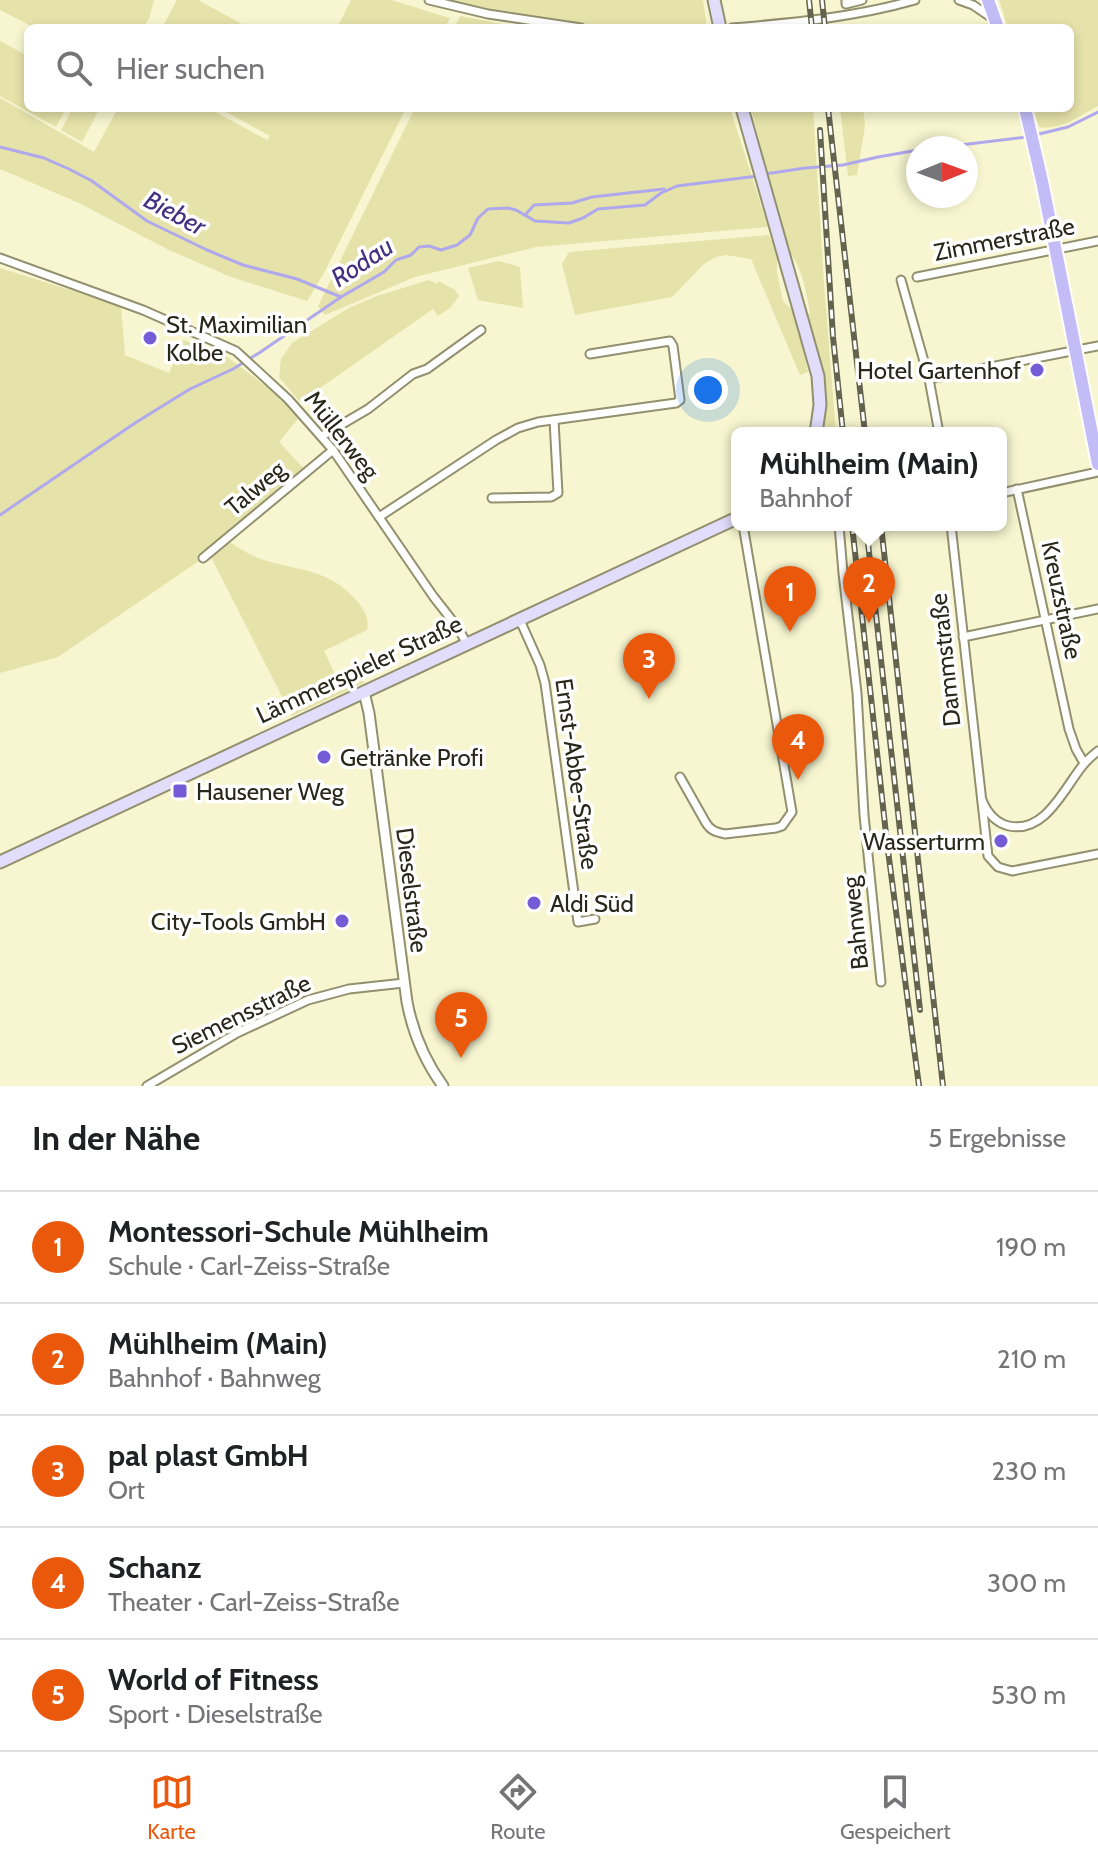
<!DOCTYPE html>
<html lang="de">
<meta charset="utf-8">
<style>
body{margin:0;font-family:Cabin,sans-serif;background:#f2f2f2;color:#202124}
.compass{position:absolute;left:906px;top:136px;width:72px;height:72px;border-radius:50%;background:#fff;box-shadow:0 4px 12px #0003;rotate:89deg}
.you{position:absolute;left:708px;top:390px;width:28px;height:28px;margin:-20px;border:6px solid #fff;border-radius:50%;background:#1a73e8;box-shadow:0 0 0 12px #1a73e833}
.badge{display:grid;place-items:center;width:52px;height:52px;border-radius:50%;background:#ea580c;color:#fff;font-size:26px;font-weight:700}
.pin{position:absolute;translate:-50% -66px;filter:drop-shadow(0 2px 4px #0008)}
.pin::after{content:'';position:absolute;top:42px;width:28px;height:24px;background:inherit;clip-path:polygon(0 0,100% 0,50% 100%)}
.popup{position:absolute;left:731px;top:427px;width:276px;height:104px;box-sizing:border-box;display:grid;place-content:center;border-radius:12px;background:#fff;filter:drop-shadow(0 2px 6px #0005);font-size:26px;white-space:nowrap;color:#757577}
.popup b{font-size:30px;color:#202124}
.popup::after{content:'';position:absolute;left:50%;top:100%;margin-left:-16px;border:16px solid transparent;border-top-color:#fff}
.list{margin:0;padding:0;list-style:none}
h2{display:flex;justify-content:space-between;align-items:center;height:104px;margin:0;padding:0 32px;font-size:34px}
h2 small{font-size:26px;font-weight:400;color:#757577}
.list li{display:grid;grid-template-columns:52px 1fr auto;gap:24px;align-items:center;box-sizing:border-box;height:112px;padding:0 32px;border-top:2px solid #e0e0e0}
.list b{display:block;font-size:30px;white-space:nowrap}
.list p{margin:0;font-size:26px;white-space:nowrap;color:#757577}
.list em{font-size:26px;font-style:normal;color:#757577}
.icon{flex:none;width:44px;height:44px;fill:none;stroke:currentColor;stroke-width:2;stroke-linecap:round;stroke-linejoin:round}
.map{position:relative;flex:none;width:1098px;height:1086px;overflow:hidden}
.search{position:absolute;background:#fff;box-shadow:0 4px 12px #0003;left:24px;right:24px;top:24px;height:88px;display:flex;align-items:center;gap:20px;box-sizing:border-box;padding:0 28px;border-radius:12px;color:#757577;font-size:30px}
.sheet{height:664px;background:#fff}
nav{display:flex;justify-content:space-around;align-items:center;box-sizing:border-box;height:112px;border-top:2px solid #e0e0e0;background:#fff;font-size:22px;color:#757577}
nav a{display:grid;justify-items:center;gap:4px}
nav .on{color:#ea580c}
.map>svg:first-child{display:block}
.green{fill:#e5e2aa}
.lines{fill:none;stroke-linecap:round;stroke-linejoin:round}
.stream{stroke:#afa8ed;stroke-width:3}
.minor-casing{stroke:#92906e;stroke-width:11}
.tertiary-casing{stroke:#92906e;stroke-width:13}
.secondary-casing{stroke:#92906e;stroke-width:15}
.primary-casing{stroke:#fff;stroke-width:16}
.minor{stroke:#fff;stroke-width:7}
.tertiary{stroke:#fff;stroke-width:9}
.secondary{stroke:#e1ddfb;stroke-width:11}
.primary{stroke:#c4bcf7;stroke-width:12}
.rail-casing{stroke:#64634e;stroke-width:6}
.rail{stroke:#fff;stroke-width:3;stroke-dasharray:9;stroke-linecap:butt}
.poi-dot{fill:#755cd7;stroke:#fff;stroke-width:3}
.labels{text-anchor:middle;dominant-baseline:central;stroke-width:7;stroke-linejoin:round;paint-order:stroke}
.street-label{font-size:24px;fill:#28271a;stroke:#fff}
.poi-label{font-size:24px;fill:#28271a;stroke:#fff;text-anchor:start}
.water-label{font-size:26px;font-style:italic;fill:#423080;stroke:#fff}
</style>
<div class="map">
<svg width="1098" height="1086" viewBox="0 0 1098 1086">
<rect width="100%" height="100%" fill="#f7f6d0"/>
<g class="green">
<polygon points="0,0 154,0 149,19 143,28 35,28 0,10"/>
<polygon points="177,0 198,0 249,28 162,28"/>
<polygon points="351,0 391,0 450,18 445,28 337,28"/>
<polygon points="430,0 703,0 707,28 544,28 452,9"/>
<path d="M999,0h99v106c-18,10 -38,25 -59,21l-6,-19h37v-80h-62z"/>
<polygon points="460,16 523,28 454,28"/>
<polygon points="0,41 28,56 28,108 66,108 56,127 0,96"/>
<polygon points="0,98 94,152 118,108 208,108 267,140 270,136 219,108 406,108 324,273 307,301 231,277 167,249 79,203 0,169"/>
<polygon points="73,108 100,108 82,142 61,130"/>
<polygon points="415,108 730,108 768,227 536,247 415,277 325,315 318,306"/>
<path d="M751,108h62l11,176 12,149h-15c13,-39 -2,-81 -14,-118l3,-2c-4,-23 -8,-47 -23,-64z"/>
<polygon points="840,108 863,108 865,126 857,175 848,176"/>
<polygon points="769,235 777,252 777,273 783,301 795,313 808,372 800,375 751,259 726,255 716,257 704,264 672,297 575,315 562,264 569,252"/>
<polygon points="499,261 520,267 523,308 478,300 468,268"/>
<path d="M0,268l121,38 4,49 44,18 14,-33 38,12 81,62 -23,28 30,32 -81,67c11,7 21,14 33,18 38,13 67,8 97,43 6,8 12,18 9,28l-43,21 11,23 20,-8 9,17 -72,33 -82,-161 8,-7 -160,109 -58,16z"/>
<polygon points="429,280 437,284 438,281 455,290 459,296 450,308 438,316 433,309 300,402 279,377 281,359 292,343 349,308 377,296"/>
</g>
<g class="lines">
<g class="stream">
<polyline points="1035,135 1068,127 1098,112"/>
<polyline points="0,147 44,158 69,169 92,181 147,221 207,250 243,265 297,279 341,297"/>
<polyline points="936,148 1027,137"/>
<polyline points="765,174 805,168 843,165 878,157 918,150"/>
<polyline points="525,215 534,205 572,203 592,197 664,189"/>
<polyline points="0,515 135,423 190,389 233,369 259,353 341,297 384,272 396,260 411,255 419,247 429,246 441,250 457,245 470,235 478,218 488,209 508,208 516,210 535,221 569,223 583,218 598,209 645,205 661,193 677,186 758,176"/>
</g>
<defs>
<g id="minor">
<polyline points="429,0 488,14 581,28"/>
<polyline points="846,0 846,4 862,0"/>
<polyline points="959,0 973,5 992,18"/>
<path d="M732,28c61,-5 124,-11 183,-28"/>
<polyline points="0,258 143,310 236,351 288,399 333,450 433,596 458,628 467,644"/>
<polyline points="917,277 1098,241"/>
<polyline points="901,280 929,379 939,433"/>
<polyline points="929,379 1098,346"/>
<polyline points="322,436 368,409 413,374 427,369 481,330"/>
<polyline points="1017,489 1069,729 1076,749 1084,763"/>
<polyline points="1001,493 1098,472"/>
<polyline points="492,498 551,497 558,493 554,420"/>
<polyline points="379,517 496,440 518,428 538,422 676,403 680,400 673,346 670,341 590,354"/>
<polyline points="839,525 843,573 857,693 864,815 881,982"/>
<polyline points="951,525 988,856 998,867 1012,871 1098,854"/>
<polyline points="203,558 333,450"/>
<polyline points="519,618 540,665 545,683 578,922 595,919"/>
<polyline points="963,637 1098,609"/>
<path d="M680,777l26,46c5,8 10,9 19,11l51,-6 6,-2 10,-14 -49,-287"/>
<path d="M982,800c5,12 14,23 27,26 37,8 56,-40 75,-62 4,-5 9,-9 14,-13"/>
<polyline points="147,1086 237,1033 308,1000 349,989 404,983"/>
</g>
<path id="tertiary" d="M364,692l5,21 38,289c6,31 17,58 36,84"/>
<g id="secondary">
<polyline points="714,0 720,28"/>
<polyline points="742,108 818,376 820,405 816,433"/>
<polyline points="0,862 737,518"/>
</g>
<g id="primary">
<polyline points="988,0 998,28"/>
<polyline points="1025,108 1042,181 1098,464"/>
</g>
</defs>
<use href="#minor" class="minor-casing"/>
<use href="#tertiary" class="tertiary-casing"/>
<use href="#secondary" class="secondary-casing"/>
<use href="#primary" class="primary-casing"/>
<use href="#minor" class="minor"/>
<use href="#tertiary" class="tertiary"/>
<use href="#secondary" class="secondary"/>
<use href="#primary" class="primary"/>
<defs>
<g id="rail">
<polyline points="809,0 812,28"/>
<polyline points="822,0 825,28"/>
<polyline points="828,108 865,433"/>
<polyline points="820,130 833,337 843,433"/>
<polyline points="852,525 887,843 919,1086"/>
<polyline points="866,525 920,1010"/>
<polyline points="881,525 943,1086"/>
</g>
</defs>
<use href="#rail" class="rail-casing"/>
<use href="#rail" class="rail"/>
</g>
<g class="poi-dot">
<circle cx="150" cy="338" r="8"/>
<circle cx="1037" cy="370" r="8"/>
<circle cx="324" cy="757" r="8"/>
<rect x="172" y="783" width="16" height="16" rx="4"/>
<circle cx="1001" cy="841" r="8"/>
<circle cx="534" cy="903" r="8"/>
<circle cx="342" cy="921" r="8"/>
</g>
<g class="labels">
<g class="street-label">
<text transform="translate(1004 239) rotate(-11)">Zimmerstraße</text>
<text transform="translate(342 435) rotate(52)">Müllerweg</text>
<text transform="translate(255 488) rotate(-40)">Talweg</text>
<text transform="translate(1062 600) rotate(78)">Kreuzstraße</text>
<text transform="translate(945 660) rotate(-96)">Dammstraße</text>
<text transform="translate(359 669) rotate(-25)">Lämmerspieler Straße</text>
<text transform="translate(577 774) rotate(82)">Ernst-Abbe-Straße</text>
<text transform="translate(412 890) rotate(83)">Dieselstraße</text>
<text transform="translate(855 923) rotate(-96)">Bahnweg</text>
<text transform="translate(241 1014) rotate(-26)">Siemensstraße</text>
</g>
<g class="poi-label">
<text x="166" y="324">St. Maximilian<tspan x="166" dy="28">Kolbe</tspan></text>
<text x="1021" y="370" text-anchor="end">Hotel Gartenhof</text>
<text x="340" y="757">Getränke Profi</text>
<text x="196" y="791">Hausener Weg</text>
<text x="985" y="841" text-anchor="end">Wasserturm</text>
<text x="550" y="903">Aldi Süd</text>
<text x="326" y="921" text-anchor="end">City-Tools GmbH</text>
</g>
<g class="water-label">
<text transform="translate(175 213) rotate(28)">Bieber</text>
<text transform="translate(362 262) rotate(-33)">Rodau</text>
</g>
</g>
</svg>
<svg class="compass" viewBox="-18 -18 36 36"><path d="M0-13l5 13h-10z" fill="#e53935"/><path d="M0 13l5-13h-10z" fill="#757577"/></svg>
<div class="you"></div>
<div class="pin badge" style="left:790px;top:632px">1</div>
<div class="pin badge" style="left:869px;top:623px">2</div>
<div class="popup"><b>Mühlheim (Main)</b>Bahnhof</div>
<div class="pin badge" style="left:649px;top:699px">3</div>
<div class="pin badge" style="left:798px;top:780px">4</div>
<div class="pin badge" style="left:461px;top:1058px">5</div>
<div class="search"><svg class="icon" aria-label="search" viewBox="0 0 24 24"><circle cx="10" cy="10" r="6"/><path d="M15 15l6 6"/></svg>Hier suchen</div>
</div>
<section class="sheet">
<h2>In der Nähe<small>5 Ergebnisse</small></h2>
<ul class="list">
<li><span class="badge">1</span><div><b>Montessori-Schule Mühlheim</b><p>Schule · Carl-Zeiss-Straße</p></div><em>190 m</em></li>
<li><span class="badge">2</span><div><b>Mühlheim (Main)</b><p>Bahnhof · Bahnweg</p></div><em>210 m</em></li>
<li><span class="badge">3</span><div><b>pal plast GmbH</b><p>Ort</p></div><em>230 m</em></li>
<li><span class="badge">4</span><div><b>Schanz</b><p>Theater · Carl-Zeiss-Straße</p></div><em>300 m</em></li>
<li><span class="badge">5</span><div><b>World of Fitness</b><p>Sport · Dieselstraße</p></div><em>530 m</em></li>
</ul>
</section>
<nav>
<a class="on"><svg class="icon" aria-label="map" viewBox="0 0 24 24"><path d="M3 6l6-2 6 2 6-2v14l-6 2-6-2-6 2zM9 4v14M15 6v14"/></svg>Karte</a>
<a><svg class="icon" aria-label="directions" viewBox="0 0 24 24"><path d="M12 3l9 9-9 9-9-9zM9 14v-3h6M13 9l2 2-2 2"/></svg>Route</a>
<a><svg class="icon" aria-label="saved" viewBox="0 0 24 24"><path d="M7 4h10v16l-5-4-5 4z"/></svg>Gespeichert</a>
</nav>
